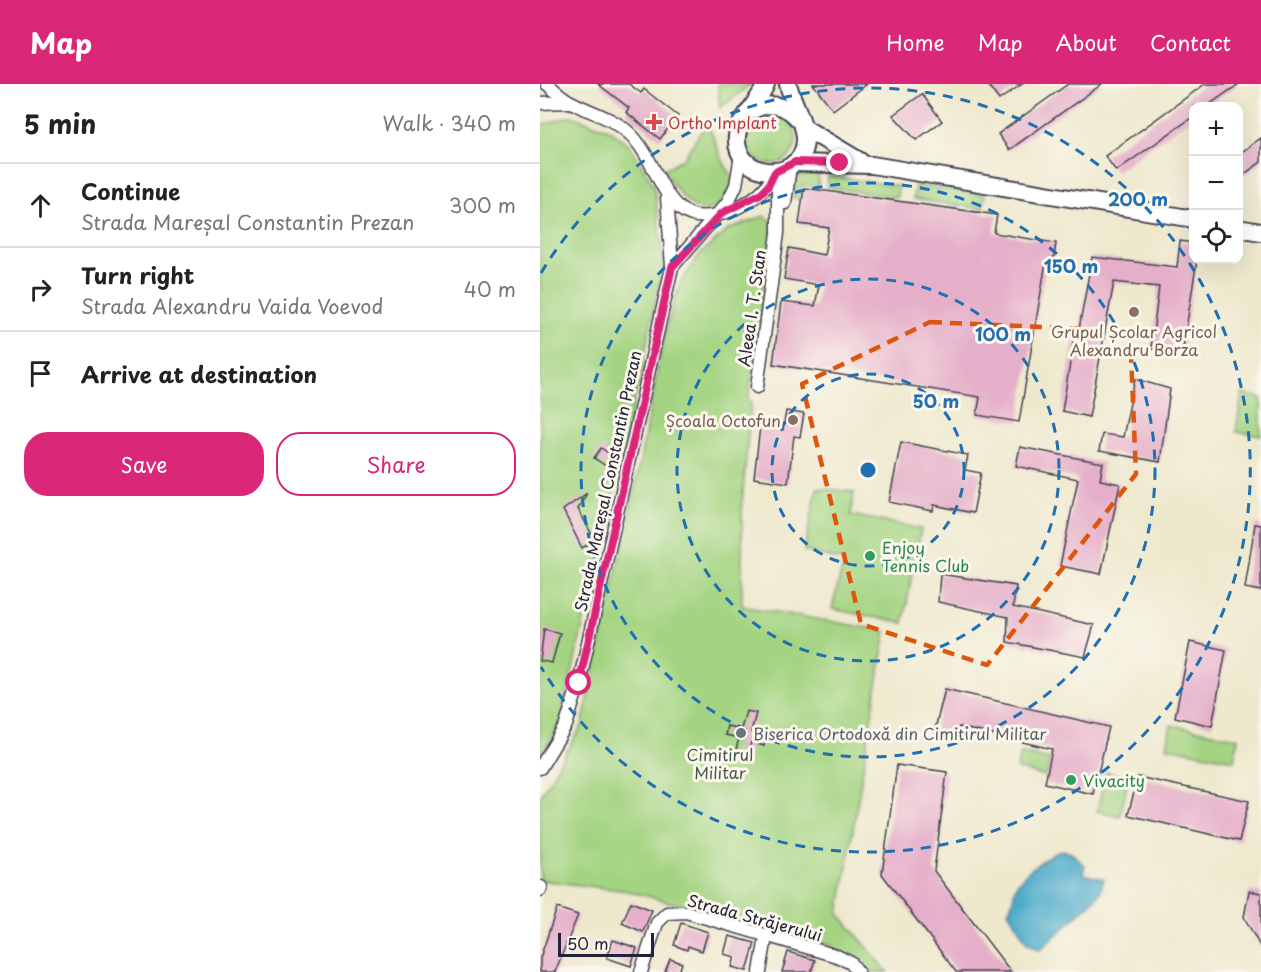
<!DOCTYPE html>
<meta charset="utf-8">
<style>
body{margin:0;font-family:"Playpen Sans",sans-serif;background:#f2f2f2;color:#222}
.controls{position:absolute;right:18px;top:18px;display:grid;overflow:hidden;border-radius:12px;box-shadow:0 6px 24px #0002}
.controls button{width:54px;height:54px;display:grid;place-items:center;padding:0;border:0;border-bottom:2px solid #e0e0e0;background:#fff;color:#222;font:30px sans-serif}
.scale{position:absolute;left:18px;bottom:15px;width:96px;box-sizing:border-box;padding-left:6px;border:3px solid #22223b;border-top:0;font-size:16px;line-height:21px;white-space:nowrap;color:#22223b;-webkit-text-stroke:4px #fbf7ec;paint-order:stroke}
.stop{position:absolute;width:18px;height:18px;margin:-14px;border:4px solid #db2777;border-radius:50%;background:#fff}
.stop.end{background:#db2777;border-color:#fff;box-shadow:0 2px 6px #0008}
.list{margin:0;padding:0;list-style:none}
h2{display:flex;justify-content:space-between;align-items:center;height:78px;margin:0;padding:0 24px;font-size:26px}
h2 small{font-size:20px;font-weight:400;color:#767676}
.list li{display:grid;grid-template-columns:39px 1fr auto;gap:18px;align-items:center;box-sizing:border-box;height:84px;padding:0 24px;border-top:2px solid #e0e0e0}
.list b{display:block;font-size:22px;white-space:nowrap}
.list p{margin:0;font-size:20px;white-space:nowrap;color:#767676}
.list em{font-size:20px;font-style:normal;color:#767676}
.actions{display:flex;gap:12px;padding:18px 24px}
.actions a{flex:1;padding:14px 0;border:2px solid #db2777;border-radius:24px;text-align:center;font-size:21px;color:#db2777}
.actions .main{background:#db2777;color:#fff}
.icon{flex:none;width:33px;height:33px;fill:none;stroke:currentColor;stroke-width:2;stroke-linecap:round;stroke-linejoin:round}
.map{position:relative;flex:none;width:721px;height:888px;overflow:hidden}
header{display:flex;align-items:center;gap:36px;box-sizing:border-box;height:84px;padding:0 30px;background:#db2777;color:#fff}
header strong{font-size:28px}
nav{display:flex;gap:33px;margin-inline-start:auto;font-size:21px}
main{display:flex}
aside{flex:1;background:#fff}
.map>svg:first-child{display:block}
.green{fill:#a4d482;stroke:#637b5e;stroke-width:1.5}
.water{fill:#4babca;stroke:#366682;stroke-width:1.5}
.building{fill:#e5afc9}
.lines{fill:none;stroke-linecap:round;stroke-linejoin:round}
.minor-casing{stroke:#414051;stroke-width:15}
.secondary-casing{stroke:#414051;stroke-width:20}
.minor{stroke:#fff;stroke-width:12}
.secondary{stroke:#fff;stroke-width:16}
.route{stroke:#db2777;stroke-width:8}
.marked{fill:none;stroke:#de560e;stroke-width:4.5;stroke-dasharray:12 8;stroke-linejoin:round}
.ring{fill:none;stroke:#1f6fb2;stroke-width:3;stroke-dasharray:10 8}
.health-dot{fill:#e0444e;stroke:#fbf7ec;stroke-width:2}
.education-dot{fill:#8d6e63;stroke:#fbf7ec;stroke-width:2}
.leisure-dot{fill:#2e9e5b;stroke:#fbf7ec;stroke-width:2}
.worship-dot{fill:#6b7280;stroke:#fbf7ec;stroke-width:2}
.labels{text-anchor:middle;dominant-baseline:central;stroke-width:6;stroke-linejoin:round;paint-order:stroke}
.health-label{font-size:16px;fill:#be3a42;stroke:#fbf7ec;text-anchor:start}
.street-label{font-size:16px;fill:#22223b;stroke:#fbf7ec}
.education-label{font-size:16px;fill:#785e54;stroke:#fbf7ec}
.leisure-label{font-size:16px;fill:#27864d;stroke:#fbf7ec;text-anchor:start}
.worship-label{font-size:16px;fill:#5b616d;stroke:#fbf7ec;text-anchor:start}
.park-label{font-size:16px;fill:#495750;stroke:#fbf7ec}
.centre{fill:#1f6fb2;stroke:#fbf7ec;stroke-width:3}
.ring-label{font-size:18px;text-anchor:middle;font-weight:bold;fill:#1f6fb2;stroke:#fbf7ec;stroke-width:6;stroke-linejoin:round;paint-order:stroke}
</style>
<header>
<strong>Map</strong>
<nav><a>Home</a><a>Map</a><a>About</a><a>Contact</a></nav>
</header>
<main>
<aside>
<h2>5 min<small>Walk · 340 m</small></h2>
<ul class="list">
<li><svg class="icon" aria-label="ahead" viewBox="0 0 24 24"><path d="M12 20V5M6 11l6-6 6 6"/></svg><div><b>Continue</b><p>Strada Mareșal Constantin Prezan</p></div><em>300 m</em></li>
<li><svg class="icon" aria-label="right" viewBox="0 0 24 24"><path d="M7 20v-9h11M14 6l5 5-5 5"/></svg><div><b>Turn right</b><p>Strada Alexandru Vaida Voevod</p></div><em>40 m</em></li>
<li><svg class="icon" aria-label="arrive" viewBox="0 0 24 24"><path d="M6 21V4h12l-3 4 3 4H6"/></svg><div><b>Arrive at destination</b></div></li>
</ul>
<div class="actions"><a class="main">Save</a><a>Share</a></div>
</aside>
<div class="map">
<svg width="721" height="888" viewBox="0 0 721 888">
<rect width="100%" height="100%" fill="#fbf7ec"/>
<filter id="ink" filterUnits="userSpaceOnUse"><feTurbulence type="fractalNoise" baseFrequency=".0167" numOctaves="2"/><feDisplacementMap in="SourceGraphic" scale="12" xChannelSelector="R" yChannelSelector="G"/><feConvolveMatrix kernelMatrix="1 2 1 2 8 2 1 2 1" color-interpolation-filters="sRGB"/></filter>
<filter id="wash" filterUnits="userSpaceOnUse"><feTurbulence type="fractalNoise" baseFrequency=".008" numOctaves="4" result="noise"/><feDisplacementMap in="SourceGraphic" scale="24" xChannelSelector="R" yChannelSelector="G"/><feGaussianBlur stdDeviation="1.35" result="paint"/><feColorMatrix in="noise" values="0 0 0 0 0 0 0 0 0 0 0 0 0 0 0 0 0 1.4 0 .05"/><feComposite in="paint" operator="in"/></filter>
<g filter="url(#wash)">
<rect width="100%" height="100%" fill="#eee8cd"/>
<g class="green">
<polygon points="178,0 211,0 180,24"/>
<circle cx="231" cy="55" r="25"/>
<polygon points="31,32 68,45 90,61 114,102 124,176 101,288 20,641 0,672 0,41"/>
<path d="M166,40c10,13 9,24 17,37 2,6 8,11 9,16 1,9 -2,15 -8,22 -24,31 -47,-9 -61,-29l21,-12z"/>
<polygon points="263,89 279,91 278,103 262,101 260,115 253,114 257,94"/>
<polygon points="288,92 358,102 357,114 287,103"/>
<polygon points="375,101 445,111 443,125 373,115"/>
<polygon points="224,132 233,138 208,317 211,317 202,420 202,522 346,547 299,830 348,888 317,888 290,870 292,862 88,807 0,796 0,712 42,642 93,412 125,248 139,201 159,171 188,146"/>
<polygon points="702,310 721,314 721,352 696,348"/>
<polygon points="277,404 314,408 311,431 381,445 363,539 292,525 304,477 264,467"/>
<polygon points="631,641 698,654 694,676 627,663"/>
<polygon points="481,669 510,676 506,693 477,685"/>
<polygon points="566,688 589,693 580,732 557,727"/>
</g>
<path class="water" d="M523,766l10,4 12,12 -2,8 21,5 -3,12 -6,8 -55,51 -13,-7 -19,-32c5,-8 5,-15 7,-23 3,-11 36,-36 48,-38z"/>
<g id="blocks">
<g class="building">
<polygon points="58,0 89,0 101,9 104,5 138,32 120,55 86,28 89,24"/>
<polygon points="273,0 327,0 293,26"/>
<polygon points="447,0 482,0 459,16"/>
<polygon points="528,0 562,0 469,66 458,50"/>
<polygon points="665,0 699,0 667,22 654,22 654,32 576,87 565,72"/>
<polygon points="382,10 402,37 376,56 353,31"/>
<polygon points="721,54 721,78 699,94 699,70"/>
<polygon points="264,104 457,131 454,149 516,159 513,179 506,178 479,338 437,331 440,313 233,280 241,218 275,222 279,201 244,195 249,164 284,171 289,144 259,140"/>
<polygon points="640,157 654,159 654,176 657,176 642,270 611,265 619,203 574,198 549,333 522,327 534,255 537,256 552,173 637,183"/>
<polygon points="595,295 630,305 620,378 559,367 562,350 583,353"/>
<polygon points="246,327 264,330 260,353 254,352 248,399 214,394 220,343 243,346"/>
<polygon points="361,358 428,371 425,386 441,389 433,429 394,421 393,427 349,418"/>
<polygon points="480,363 563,379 560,396 580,400 561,490 520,482 538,395 476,382"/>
<polygon points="61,364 73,372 66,382 54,374"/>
<polygon points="47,409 38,425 55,456 42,464 23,426"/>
<polygon points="715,440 721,441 721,507 705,504"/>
<polygon points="400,490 476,502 473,523 554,541 545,573 467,558 468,533 398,518"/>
<polygon points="4,545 20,549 12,579 0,577"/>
<polygon points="650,558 686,566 672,642 635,633"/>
<polygon points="405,605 569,643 553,710 505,699 512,665 419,643 416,654 394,649"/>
<polygon points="206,627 216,629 211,648 227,652 224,662 211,658 207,673 195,670 199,654 185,651 187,642 201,645"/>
<polygon points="357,681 407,688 394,787 471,888 416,888 342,790"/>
<polygon points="598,693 709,717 699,757 588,731"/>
<polygon points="709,807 721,809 721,864 704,833"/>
<polygon points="91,818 112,826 103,848 82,839"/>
<polygon points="17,824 38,831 15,888 0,888 0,874"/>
<polygon points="141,839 168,848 162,867 148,862 147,866 134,861"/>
<polygon points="189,852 215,859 207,887 192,883 195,873 184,870"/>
<polygon points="73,856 97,864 91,882 67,874"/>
<polygon points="248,868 275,876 271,888 242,888"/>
<polygon points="130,875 142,879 139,888 125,888"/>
</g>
</g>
</g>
<g filter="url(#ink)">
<use href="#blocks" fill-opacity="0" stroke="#414051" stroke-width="1.5"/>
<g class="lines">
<defs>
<g id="minor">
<path d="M7,0c8,6 16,15 26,19 19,10 40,15 56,30 36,33 33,106 103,77 19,-8 35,-19 43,-38"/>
<polyline points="0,19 29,18"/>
<polyline points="127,113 132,183"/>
<polyline points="245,119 250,82"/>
<polyline points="217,303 238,149 238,88"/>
<polyline points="0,684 26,641 39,599 132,183 188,118 196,101 201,71"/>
<polyline points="0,806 1,803"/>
<polyline points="101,888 117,839 127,829 146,828 297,872 311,879 318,888"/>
<polyline points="220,888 226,853"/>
</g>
<g id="secondary">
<path d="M226,0c-7,18 -27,35 -29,52 -4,43 65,49 68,5 1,-18 -13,-39 -17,-57"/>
<path d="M213,26c17,-9 34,-5 46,10"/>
<polyline points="263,43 320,77"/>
<polyline points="254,79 332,81 654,135"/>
<polyline points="698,144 721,148"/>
</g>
</defs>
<use href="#minor" class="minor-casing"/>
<use href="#secondary" class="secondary-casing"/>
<use href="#minor" class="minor"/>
<use href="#secondary" class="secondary"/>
</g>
</g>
<g class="lines" filter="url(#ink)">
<polyline class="route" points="39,599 132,183 182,129 220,110 228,102 235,88 255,78 300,79"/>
</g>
<path class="marked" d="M390,238l200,9 6,143 -149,191 -126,-41 -59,-240z"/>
<g class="ring">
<circle cx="328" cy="386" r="96"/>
<circle cx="328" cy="386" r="191"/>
<circle cx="328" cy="386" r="287"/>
<path d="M1 189A382 382 0 1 1 1 583"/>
</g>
<path class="health-dot" d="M111 29h6v6h6v6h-6v6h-6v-6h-6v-6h6z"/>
<g class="education-dot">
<circle cx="594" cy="228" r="6"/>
<circle cx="253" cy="336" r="6"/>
</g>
<g class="leisure-dot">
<circle cx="330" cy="472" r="6"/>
<circle cx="531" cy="696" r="6"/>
</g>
<circle class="worship-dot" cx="201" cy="649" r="6"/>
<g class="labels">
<g class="health-label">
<text x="128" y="38">Ortho Implant</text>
</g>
<g class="street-label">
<text transform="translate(211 224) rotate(-82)">Aleea I. T. Stan</text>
<text transform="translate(67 397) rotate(-78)">Strada Mareșal Constantin Prezan</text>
<text transform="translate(215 833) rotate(15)">Strada Străjerului</text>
</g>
<g class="education-label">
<text x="594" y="247">Grupul Școlar Agricol<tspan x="594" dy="18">Alexandru Borza</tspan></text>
<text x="241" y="336" text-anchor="end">Școala Octofun</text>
</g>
<g class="leisure-label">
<text x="342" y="463">Enjoy<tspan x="342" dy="18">Tennis Club</tspan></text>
<text x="543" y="696">Vivacity</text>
</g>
<g class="worship-label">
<text x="213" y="649">Biserica Ortodoxă din Cimitirul Militar</text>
</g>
<g class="park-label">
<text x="180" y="670">Cimitirul<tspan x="180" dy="18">Militar</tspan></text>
</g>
</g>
<circle cx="328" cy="386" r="9" class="centre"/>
<g class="ring-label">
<text x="598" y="122">200 m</text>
<text x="531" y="189">150 m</text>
<text x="463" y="257">100 m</text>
<text x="396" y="324">50 m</text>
</g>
</svg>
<div class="controls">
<button>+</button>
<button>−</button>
<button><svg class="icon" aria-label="locate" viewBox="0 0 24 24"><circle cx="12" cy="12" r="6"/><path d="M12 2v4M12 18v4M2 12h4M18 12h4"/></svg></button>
</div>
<div class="scale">50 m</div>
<div class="stop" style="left:39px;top:599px"></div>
<div class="stop end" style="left:300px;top:79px"></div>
</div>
</main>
